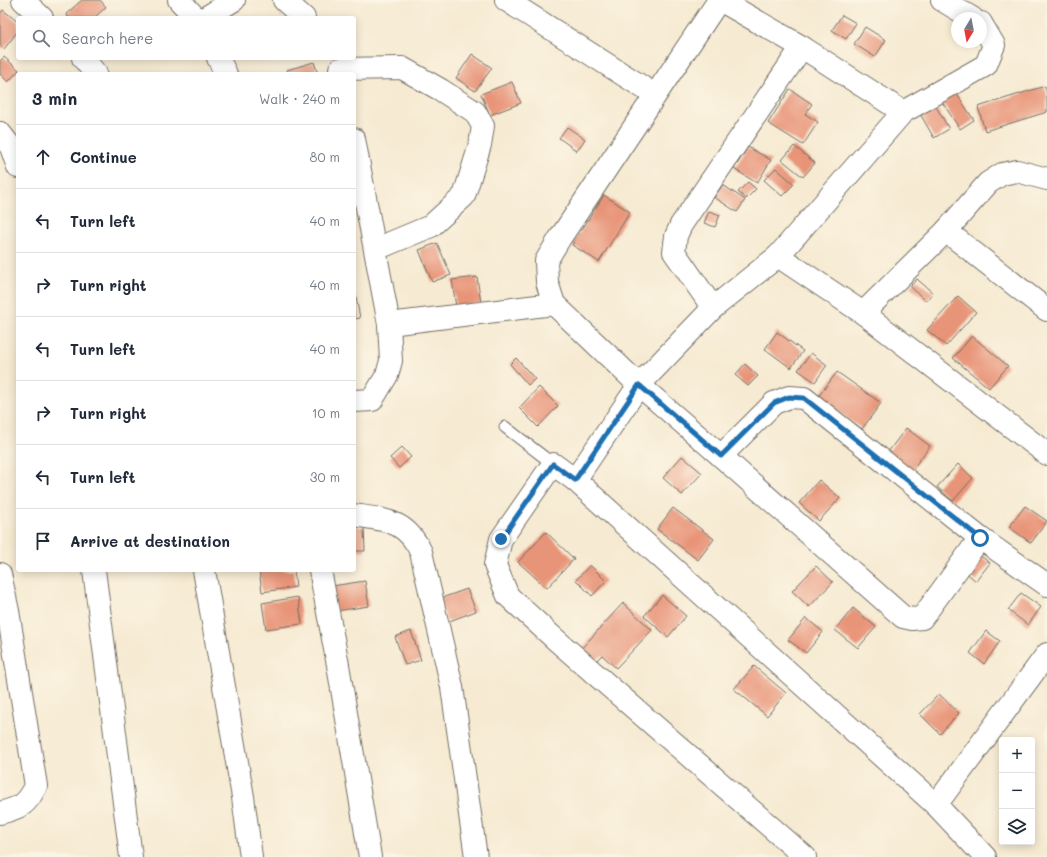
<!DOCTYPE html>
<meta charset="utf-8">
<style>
body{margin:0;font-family:Mali,sans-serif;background:#f6f6f7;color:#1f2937}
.controls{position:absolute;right:12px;bottom:12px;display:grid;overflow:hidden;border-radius:4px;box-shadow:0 2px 10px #0003}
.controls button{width:36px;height:36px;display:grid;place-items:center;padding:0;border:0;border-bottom:1px solid #e0e1e3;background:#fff;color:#1f2937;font:20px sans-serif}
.compass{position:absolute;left:951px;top:12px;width:36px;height:36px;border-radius:50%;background:#fff;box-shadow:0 2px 10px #0003;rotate:190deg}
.stop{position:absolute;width:12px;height:12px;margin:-9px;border:3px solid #1f6fb2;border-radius:50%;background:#fff}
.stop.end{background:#1f6fb2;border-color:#fff;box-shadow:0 1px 4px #0008}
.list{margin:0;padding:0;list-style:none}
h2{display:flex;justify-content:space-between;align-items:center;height:52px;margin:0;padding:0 16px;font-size:17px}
h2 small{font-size:13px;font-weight:400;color:#747a83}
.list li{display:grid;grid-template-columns:26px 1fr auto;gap:12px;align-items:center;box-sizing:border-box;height:64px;padding:0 16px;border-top:1px solid #e0e1e3}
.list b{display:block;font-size:15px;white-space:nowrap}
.list em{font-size:13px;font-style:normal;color:#747a83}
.icon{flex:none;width:22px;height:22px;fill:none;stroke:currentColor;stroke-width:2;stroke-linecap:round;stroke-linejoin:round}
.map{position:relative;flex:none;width:1047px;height:857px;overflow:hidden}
.search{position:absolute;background:#fff;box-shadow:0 2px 10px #0003;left:16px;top:16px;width:340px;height:44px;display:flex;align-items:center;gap:10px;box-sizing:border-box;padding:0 14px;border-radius:4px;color:#747a83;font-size:15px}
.panel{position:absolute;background:#fff;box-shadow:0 2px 10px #0003;left:16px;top:72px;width:340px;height:500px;border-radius:4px}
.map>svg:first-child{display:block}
.building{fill:#e89478}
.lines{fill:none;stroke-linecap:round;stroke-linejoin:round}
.service-casing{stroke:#726e65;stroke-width:13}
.minor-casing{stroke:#726e65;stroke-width:24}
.service{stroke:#fff;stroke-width:11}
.minor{stroke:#fff;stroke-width:22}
.route{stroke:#1f6fb2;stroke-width:5}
</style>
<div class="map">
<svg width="1047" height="857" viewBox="0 0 1047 857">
<rect width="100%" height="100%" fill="#fcf5e5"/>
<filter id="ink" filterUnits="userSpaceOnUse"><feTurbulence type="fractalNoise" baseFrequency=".025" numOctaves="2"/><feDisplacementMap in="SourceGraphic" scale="8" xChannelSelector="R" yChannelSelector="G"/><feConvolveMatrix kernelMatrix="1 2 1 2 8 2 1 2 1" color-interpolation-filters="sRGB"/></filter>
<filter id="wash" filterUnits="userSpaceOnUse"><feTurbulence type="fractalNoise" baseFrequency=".012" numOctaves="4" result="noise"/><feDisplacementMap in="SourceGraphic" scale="16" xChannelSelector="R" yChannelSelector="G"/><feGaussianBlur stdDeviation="0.9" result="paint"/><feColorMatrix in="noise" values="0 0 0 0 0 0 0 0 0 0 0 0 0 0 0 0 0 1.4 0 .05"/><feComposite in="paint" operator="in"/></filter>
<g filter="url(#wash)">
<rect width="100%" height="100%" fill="#f6ead2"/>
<g id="blocks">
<g class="building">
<polygon points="82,0 100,0 106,7 94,18 69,18 66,14"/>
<polygon points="3,10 18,22 18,31 4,49 0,45 0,14"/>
<polygon points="842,15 856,23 846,39 832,30"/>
<polygon points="865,27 886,40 875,57 854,44"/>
<polygon points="472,54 492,68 475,91 456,78"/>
<polygon points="4,57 19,70 8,82 0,74 0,61"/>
<polygon points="314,62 318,74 289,74 287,70"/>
<polygon points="512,82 521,103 490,115 481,94"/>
<polygon points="1045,86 1047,93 1047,112 985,131 978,107"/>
<polygon points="790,89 812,104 805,114 818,122 803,145 768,123"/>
<polygon points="954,90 974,120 960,129 940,99"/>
<polygon points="934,103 949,129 934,138 919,112"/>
<polygon points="567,127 585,139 577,151 559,138"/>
<polygon points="794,146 815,163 803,177 782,160"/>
<polygon points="748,147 771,160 757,183 734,169"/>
<polygon points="776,168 794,184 782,196 764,180"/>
<polygon points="748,182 756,189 746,199 738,192"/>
<polygon points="723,185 745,200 737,212 714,197"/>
<polygon points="604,195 630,212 599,262 572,245"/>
<polygon points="709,211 720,215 715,227 704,223"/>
<polygon points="437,243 451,275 432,282 419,250"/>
<polygon points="477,277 481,303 456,307 452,280"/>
<polygon points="917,279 933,293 926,301 910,286"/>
<polygon points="958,296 976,312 946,346 927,330"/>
<polygon points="354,297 356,297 360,318 354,319"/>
<polygon points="777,332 803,351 791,368 765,349"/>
<polygon points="972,336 1008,366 989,388 953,358"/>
<polygon points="811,353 827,365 815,382 798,370"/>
<polygon points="516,358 535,379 528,385 510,364"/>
<polygon points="745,364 758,376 748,386 735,375"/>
<polygon points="837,372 881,403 862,429 818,397"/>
<polygon points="539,387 558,406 538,427 519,408"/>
<polygon points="906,428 930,446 912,470 888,452"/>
<polygon points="402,447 411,457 399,468 390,458"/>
<polygon points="682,456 702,473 682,495 663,478"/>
<polygon points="958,464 973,478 953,501 937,487"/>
<polygon points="819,480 840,498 819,521 799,503"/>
<polygon points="1025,506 1047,521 1031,543 1009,527"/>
<polygon points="673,508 714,539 698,560 657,529"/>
<polygon points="354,527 364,527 365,551 354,551"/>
<polygon points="546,532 574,559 547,588 518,562"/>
<polygon points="978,554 990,563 976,581 964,571"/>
<polygon points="590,565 606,581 592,596 576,580"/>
<polygon points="816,566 833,582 809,607 792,591"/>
<polygon points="259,570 294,570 296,587 262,592"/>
<polygon points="365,581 369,606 336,611 332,586"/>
<polygon points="467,589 476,611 447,622 439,599"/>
<polygon points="1021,593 1041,607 1028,625 1008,610"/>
<polygon points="662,595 686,616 668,637 644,616"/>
<polygon points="298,597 302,624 266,629 262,603"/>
<polygon points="623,603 652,630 616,668 602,655 594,663 580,650"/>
<polygon points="853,608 876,627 858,648 835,630"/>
<polygon points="806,618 823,632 806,653 788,640"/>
<polygon points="411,631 421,660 405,665 395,637"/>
<polygon points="986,631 1000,641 984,664 970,653"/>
<polygon points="754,666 786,693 767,716 734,689"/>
<polygon points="939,694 959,713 940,734 920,714"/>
</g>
</g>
</g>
<g filter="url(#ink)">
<use href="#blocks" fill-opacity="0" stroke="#726e65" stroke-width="1"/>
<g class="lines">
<defs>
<polyline id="service" points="505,427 553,464"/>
<g id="minor">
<polyline points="23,0 42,18"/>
<polyline points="179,0 196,18"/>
<polyline points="284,0 304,18"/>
<polyline points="506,0 655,95"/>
<polyline points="720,0 802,47 903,112"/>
<polyline points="942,0 972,18"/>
<polyline points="205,18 234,0"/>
<polyline points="981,23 994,45 986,65 903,112 778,256 863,313 946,231 988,183 1002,174 1017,171 1047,179"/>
<polyline points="83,58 96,74"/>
<polyline points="218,58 226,74"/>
<polyline points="340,69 402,68 441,90 475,112 483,126 480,145 464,196 431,226 376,249"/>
<polyline points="0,133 11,147 18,167"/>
<polyline points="354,139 389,324 391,361 387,375 372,400 354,401"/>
<polyline points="946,231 1047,310"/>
<polyline points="778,256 713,308 674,252 676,236 681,225 802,47"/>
<polyline points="713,308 639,385 554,304 547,282 546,261 560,238 719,0"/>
<polyline points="863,313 1047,454"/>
<polyline points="389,324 554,304"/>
<polyline points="721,456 903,617 912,619 922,618 980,538"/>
<polyline points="575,480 553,464 501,539 495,565 508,596 555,639 805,857"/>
<path d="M354,515c32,5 52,5 67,37l31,135 24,170"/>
<polyline points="94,570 131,857"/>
<polyline points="204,570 243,797 251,857"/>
<polyline points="320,570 338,665 370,857"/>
<path d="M0,574l8,37 28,175c-10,20 -15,21 -36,27"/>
<polyline points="936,805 1047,654"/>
<polyline points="985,857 936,805 575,480 639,385 721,456 774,403 789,397 804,398 980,538 1047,585"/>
</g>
</defs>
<use href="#service" class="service-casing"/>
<use href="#minor" class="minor-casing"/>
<use href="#service" class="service"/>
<use href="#minor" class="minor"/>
</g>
</g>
<g class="lines" filter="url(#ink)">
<polyline class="route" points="501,539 553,464 575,480 639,385 721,456 774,403 789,397 804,398 980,538"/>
</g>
</svg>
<div class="controls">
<button>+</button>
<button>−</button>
<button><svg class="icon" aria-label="layers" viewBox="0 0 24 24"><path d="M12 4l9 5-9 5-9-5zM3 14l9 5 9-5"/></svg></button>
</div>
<svg class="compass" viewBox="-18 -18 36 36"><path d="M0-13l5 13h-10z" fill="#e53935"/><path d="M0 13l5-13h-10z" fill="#747a83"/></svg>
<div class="stop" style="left:980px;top:538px"></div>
<div class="stop end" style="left:501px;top:539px"></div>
<div class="search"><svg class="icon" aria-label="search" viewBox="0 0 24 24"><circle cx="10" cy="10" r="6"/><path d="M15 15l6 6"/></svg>Search here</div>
<section class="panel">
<h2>3 min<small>Walk · 240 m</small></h2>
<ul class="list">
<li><svg class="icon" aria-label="ahead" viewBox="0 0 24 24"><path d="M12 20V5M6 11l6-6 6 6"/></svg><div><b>Continue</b></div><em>80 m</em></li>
<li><svg class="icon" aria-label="left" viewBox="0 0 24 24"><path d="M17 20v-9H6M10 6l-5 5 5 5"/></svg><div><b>Turn left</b></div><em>40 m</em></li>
<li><svg class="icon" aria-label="right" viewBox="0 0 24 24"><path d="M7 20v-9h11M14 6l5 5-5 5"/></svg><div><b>Turn right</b></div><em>40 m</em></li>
<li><svg class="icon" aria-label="left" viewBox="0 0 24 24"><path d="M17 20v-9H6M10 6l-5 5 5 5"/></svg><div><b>Turn left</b></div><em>40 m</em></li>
<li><svg class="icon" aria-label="right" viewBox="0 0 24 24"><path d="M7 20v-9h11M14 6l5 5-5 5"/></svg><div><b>Turn right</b></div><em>10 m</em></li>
<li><svg class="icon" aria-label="left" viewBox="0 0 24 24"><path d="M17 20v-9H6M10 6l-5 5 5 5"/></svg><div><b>Turn left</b></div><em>30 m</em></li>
<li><svg class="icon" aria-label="arrive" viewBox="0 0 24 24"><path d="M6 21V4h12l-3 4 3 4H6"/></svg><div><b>Arrive at destination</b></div></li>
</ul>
</section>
</div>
